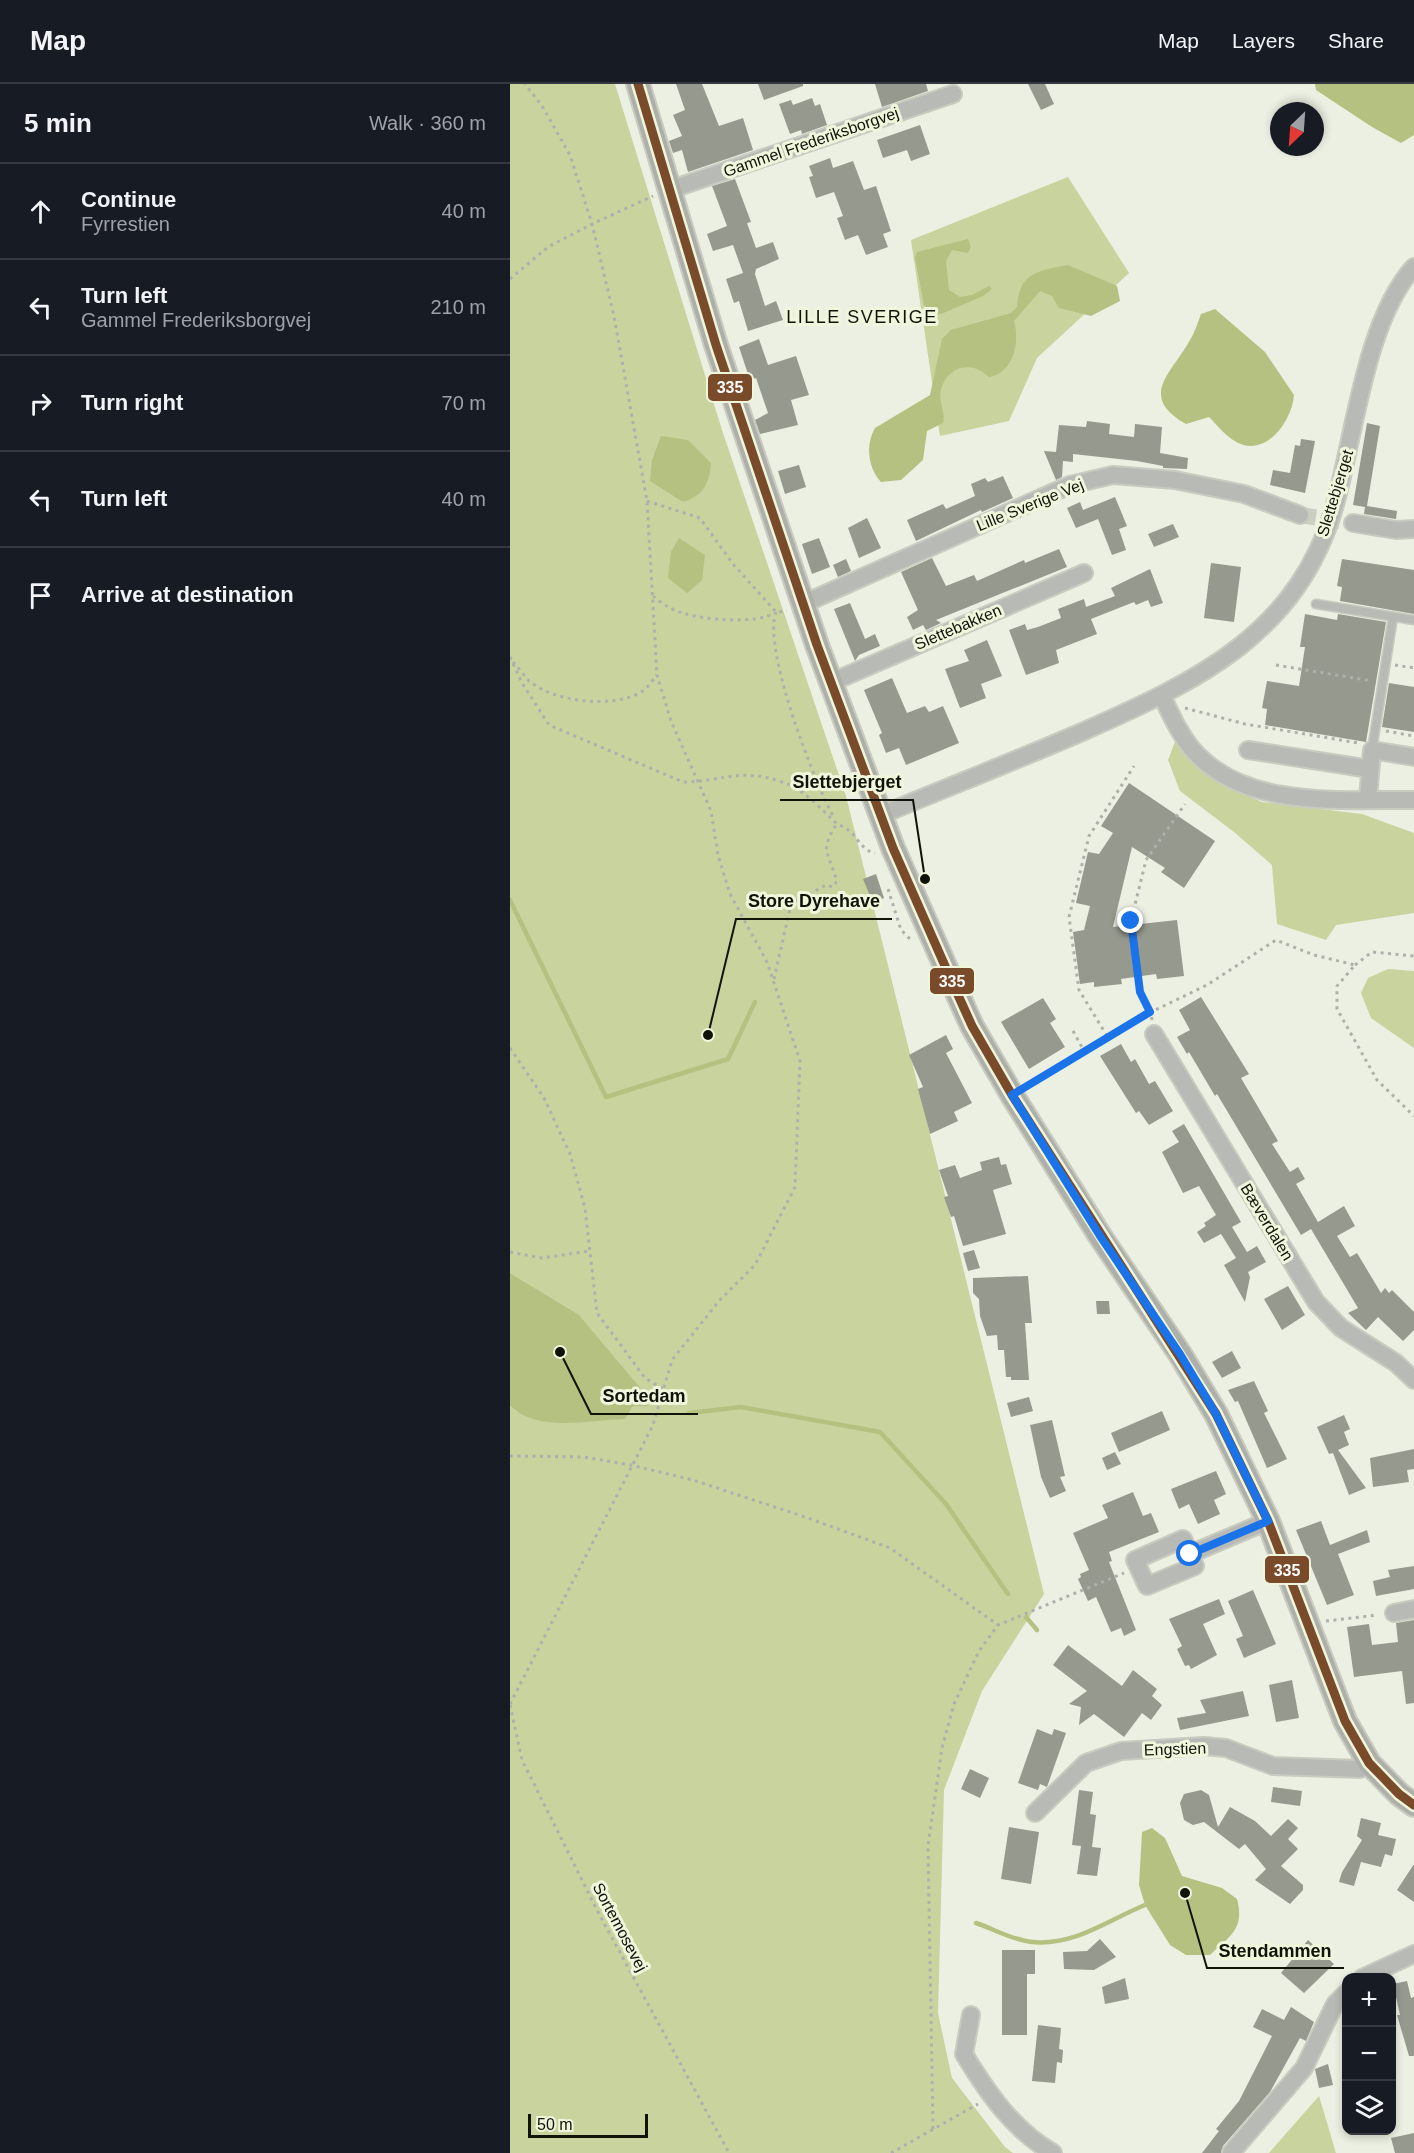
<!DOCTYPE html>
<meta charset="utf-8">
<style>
body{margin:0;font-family:Helvetica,sans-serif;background:#20242c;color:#f1f3f6}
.controls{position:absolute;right:18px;bottom:18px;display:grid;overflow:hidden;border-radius:12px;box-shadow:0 3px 9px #0003}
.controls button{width:54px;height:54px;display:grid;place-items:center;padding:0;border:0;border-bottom:2px solid #363941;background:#171b24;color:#f1f3f6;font:30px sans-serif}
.compass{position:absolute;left:760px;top:18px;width:54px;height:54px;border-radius:50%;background:#171b24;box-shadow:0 3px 9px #0003;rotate:205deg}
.scale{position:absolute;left:18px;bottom:15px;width:120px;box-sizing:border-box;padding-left:6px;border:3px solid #11130a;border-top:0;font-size:16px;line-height:21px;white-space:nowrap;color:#11130a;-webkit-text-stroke:4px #eff6dc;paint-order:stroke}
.stop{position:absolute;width:18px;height:18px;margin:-14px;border:4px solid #1a73e8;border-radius:50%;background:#fff}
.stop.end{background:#1a73e8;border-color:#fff;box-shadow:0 2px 6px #0008}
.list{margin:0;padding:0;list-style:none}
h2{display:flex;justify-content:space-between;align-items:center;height:78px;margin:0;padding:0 24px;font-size:26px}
h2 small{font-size:20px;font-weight:400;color:#9ea1a6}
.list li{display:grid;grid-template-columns:39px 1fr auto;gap:18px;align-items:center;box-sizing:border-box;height:96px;padding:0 24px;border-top:2px solid #363941}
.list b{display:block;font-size:22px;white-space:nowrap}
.list p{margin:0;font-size:20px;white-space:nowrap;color:#9ea1a6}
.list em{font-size:20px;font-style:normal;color:#9ea1a6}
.icon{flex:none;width:33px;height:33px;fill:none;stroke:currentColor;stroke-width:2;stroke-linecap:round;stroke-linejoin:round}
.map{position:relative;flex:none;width:904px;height:2069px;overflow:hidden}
header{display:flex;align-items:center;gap:36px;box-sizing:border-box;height:84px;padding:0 30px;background:#171b24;border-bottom:2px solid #363941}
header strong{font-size:28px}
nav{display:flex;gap:33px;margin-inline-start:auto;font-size:21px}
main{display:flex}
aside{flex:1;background:#171b24}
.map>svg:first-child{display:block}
.forest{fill:#c8d39e}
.water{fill:#b4c181}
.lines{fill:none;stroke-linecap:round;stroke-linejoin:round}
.stream{stroke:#b4c181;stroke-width:4.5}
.building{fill:#96998e}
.street-tunnel{stroke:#cbcfc2;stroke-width:16;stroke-dasharray:16 8;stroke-linecap:butt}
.lane-casing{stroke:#c8ccc0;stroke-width:11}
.street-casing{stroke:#c8ccc0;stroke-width:20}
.secondary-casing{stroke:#c8ccc0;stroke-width:26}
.path{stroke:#afb0ab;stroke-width:3;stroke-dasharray:3 4.5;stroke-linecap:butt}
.lane{stroke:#b8bab5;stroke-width:8}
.street{stroke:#b8bab5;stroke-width:16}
.secondary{stroke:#aeafa9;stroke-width:22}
.bus-1-casing{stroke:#eff6dc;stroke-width:14}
.bus-1{stroke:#7a4b2a;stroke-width:9}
.route{stroke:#1a73e8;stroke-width:8}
.labels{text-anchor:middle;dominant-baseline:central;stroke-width:6;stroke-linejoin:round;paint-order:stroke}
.street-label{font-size:16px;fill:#11130a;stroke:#eff6dc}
.neighbourhood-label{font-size:18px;letter-spacing:1.5px;fill:#11130a;stroke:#eff6dc}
.leader{fill:none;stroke:#11130a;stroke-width:2}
.callout-dot{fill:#11130a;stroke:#eff6dc;stroke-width:2}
.callout-label{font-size:18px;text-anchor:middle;font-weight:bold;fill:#11130a;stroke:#eff6dc;stroke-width:6;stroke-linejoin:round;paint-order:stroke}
.line-badge{stroke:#eff6dc;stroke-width:2}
.badge-label{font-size:16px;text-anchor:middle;font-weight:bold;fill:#fff}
</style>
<header>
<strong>Map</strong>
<nav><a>Map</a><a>Layers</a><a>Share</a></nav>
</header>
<main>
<aside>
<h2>5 min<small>Walk · 360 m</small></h2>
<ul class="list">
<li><svg class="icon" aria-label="ahead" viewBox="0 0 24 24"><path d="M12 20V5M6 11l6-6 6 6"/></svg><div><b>Continue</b><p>Fyrrestien</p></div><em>40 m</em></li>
<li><svg class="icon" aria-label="left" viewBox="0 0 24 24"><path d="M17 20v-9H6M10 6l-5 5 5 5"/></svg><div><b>Turn left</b><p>Gammel Frederiksborgvej</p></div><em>210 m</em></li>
<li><svg class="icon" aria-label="right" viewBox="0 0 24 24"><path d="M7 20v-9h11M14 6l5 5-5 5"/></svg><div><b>Turn right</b></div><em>70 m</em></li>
<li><svg class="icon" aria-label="left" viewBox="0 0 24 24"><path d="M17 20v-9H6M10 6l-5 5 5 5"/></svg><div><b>Turn left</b></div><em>40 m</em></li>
<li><svg class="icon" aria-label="arrive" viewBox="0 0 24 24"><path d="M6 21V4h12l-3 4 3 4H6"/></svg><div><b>Arrive at destination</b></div></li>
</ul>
</aside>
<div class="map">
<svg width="904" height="2069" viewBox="0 0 904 2069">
<rect width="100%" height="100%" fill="#ecf0e2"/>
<g class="forest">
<polygon points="0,0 105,0 212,346 336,712 534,1510 472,1607 434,1706 428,1929 442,1994 495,2063 503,2069 0,2069 0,1322 7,1328 68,1230 0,1189"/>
<polygon points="558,93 619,189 527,274 499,337 430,352 401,156"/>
<polygon points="666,655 726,707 752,718 852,730 904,749 904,829 826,841 816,856 767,840 762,781 724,748 670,707 658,676"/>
<polygon points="878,885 904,887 904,964 861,934 851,909 858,894"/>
<polygon points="809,2012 826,2069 759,2069"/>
</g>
<g class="water">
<polygon points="805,0 904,0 904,51 891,59 862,43 806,6"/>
<polygon points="458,155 461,163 458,169 442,166 436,177 439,206 450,213 462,211 479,202 482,205 473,212 431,230 425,230 414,221 405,174 407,168"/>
<path d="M558,181l49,21 3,15 -29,15 -32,-8 -7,-12 -12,-5 -26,30c6,20 0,52 -25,56 -17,-17 -42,-11 -48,13 -3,12 5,22 2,33l-16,8 -4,29 -22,20 -20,2c-13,-14 -16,-37 -6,-54l55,-33 12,-56 9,-9 60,-17 6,-6c2,-35 21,-36 51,-42z"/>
<path d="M705,225l50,43 29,43c-2,27 -30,66 -61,45 -9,-6 -16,-15 -24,-23l-23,7c-49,-28 -14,-51 4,-84 5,-8 8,-18 11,-26z"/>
<path d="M151,352l27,4 23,23c-2,21 -7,32 -28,39l-33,-21 2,-21z"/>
<polygon points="169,454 195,471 192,496 177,509 158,494 161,468"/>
<path d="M0,1189l68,41 64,76 -17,29c-37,1 -86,14 -115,-13z"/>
<path d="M642,1744l13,10 17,38 40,12 15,11c8,30 -7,37 -27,56h-24l-16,-10 -25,-40 -6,-20 3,-53z"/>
</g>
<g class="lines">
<g class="stream">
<polyline points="0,816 96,1013 218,975 245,918"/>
<polyline points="118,1320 136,1320"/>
<polyline points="179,1329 231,1323 370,1348 436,1420 498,1510"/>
<polyline points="516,1533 527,1546"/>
<path d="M466,1839c18,6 36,17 56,19 43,4 76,-22 113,-37"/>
</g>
</g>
<g class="building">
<polygon points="166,0 192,0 209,42 233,34 243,66 178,88 172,66 163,69 159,57 172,52 163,31 175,26"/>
<polygon points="248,0 293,0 293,2 254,16"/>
<polygon points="365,0 416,0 418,7 372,23"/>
<polygon points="518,0 535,0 544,20 531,26"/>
<polygon points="302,14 305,22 310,20 317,41 292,50 291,46 280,50 269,20 281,16 283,21"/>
<polygon points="410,41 420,70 401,77 397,66 373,74 367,56"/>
<polygon points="320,74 323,84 343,77 354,106 366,102 381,147 373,150 378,163 356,171 348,151 335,156 327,134 333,132 324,108 306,114 299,93 303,92 299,82"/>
<polygon points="225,95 241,138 237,139 246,164 263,158 269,175 246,185 245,190 255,222 266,217 273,236 238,247 229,217 224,219 216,195 233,189 223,161 203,167 197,150 217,142 202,102"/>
<polygon points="249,255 258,281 286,272 299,311 281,316 288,341 250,350 245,336 258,329 246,294 240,296 229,263"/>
<polygon points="577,337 600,340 599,350 624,353 625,340 652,343 650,369 678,374 677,385 653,384 653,382 627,377 563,370 563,378 553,377 552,393 546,396 534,367 546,368 549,341 576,343"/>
<polygon points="857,339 870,342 857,422 887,427 886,435 854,430 855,423 843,421"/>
<polygon points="791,355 805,357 795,409 760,401 763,386 780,389 785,361 790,362"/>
<polygon points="289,381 296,403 275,410 268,387"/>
<polygon points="493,392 503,414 472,428 471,426 406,457 397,436 433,420 436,425 465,412 461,400 475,394 478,398"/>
<polygon points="605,413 617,442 609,445 616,466 602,471 588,435 566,444 557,424 570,418 573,426"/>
<polygon points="357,434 371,464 349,474 338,444"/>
<polygon points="663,440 669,453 644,463 638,450"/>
<polygon points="309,454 320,483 302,490 292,460"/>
<polygon points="549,465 557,483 426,536 431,539 416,546 413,541 403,546 397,533 408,526 391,488 422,474 436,502 464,491 467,497 514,476 515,479"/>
<polygon points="336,475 341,487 328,493 323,481"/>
<polygon points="832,475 904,486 904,530 830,517 832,503 827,502"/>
<polygon points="701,479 731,483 724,538 694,534"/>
<polygon points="640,485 653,519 641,523 638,516 626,521 624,518 581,535 587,550 546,566 549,579 516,591 499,546 515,540 517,546 528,543 551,534 548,525 574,515 576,523 605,512 601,504"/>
<polygon points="340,519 355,555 365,550 370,562 349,571 345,577 324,525"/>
<polygon points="795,530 827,536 828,530 876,538 856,658 755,641 757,625 752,624 757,597 789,602 795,563 790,563"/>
<polygon points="477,556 492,592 471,600 476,614 450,624 435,585 459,577 454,566"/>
<polygon points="382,594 397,629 415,622 419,628 433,622 449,659 396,681 389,664 376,669 369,651 372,649 354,606"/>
<polygon points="879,599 904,603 904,648 872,643"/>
<polygon points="619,699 705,757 674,804 651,788 655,784 622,763 603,843 667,836 674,892 647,895 646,890 611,895 612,900 584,903 584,898 570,900 563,848 574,846 580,822 566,819 578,768 589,770 603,749 591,742"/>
<polygon points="366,790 374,814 363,819 353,795"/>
<polygon points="691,913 739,990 731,994 768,1057 762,1060 780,1088 788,1083 795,1095 786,1100 808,1138 834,1122 845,1142 827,1152 840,1173 847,1169 871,1209 875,1204 879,1209 882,1206 904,1228 904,1246 893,1257 868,1233 856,1246 838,1229 848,1224 801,1145 791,1151 707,1010 705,1012 679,968 677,970 667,953 680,946 669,926"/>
<polygon points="533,914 546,935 540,939 555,963 519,985 491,938"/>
<polygon points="436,951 443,965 436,969 462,1019 444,1028 448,1037 420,1050 408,1005 413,1003 399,971"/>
<polygon points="611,960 621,978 625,975 639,1000 645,997 663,1027 639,1041 629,1027 626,1029 590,972"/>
<polygon points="674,1040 731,1138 722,1143 737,1168 747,1162 756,1178 738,1188 740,1193 735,1218 714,1181 726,1174 711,1150 694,1159 687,1148 696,1142 694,1139 706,1131 689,1102 673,1109 652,1068 669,1058 662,1047"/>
<polygon points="489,1073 491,1081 496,1080 502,1100 483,1106 496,1150 453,1162 444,1132 441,1133 434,1113 438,1112 429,1086 445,1081 450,1094 472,1086 470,1078"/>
<polygon points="464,1166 470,1184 458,1187 453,1169"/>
<polygon points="518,1192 522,1239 515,1239 519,1296 501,1296 501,1293 496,1293 494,1266 488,1266 487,1251 477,1252 470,1232 469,1215 463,1209 463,1194"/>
<polygon points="778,1202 795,1231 772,1246 754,1215"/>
<polygon points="586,1217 599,1217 600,1230 587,1230"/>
<polygon points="722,1267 731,1284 712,1294 702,1278"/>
<polygon points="744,1297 758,1327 754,1329 777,1375 757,1384 728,1317 725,1318 718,1306"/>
<polygon points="519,1313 523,1327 501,1333 497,1319"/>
<polygon points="652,1327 660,1346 609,1368 601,1349"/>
<polygon points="834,1331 840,1345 834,1348 839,1361 828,1366 856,1404 839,1411 823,1369 819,1370 807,1343"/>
<polygon points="542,1336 555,1392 550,1393 556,1407 540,1414 531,1393 520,1341"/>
<polygon points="904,1365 904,1385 897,1386 899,1398 863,1403 860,1374"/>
<polygon points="605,1368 611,1380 597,1386 592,1374"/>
<polygon points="706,1387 716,1410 704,1416 710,1430 688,1440 679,1420 669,1425 661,1405"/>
<polygon points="623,1408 633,1432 641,1429 649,1448 599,1468 602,1477 599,1478 626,1546 614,1552 611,1544 601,1548 586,1513 578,1517 568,1495 571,1493 570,1490 579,1486 563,1449 598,1434 592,1421"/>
<polygon points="811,1437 820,1461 857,1446 860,1458 828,1470 844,1511 817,1521 786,1446"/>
<polygon points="904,1482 904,1505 866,1512 863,1497 880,1493 878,1486"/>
<polygon points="743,1506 766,1560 734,1574 726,1555 733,1552 718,1517"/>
<polygon points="709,1515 715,1530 693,1540 707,1571 681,1585 679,1581 675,1582 667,1565 672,1562 659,1535"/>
<polygon points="904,1536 904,1619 896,1620 892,1587 844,1593 837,1543 859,1540 862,1561 888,1558 886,1539"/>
<polygon points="558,1561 612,1602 623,1586 647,1605 642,1612 652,1621 641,1636 632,1629 614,1653 584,1630 569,1641 571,1623 559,1620 577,1607 543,1581"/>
<polygon points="782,1596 789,1634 766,1638 759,1601"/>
<polygon points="733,1607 739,1632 670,1646 667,1634 696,1629 690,1616"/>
<polygon points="527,1645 542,1651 544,1645 556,1649 537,1703 530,1700 528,1706 508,1699"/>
<polygon points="460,1685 479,1694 470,1714 451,1705"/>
<polygon points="763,1703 792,1707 790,1722 761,1718"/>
<polygon points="569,1706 583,1708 580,1730 586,1731 582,1763 591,1764 587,1792 567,1790 571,1762 562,1761"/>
<polygon points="691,1706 699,1711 708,1743 720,1723 745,1737 761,1752 778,1735 788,1744 778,1755 788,1765 771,1782 793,1801 793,1806 780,1820 745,1796 756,1785 735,1760 729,1765 694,1738 683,1741 674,1736 670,1719 674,1710"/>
<polygon points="851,1734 871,1739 868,1751 886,1755 882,1772 875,1770 871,1783 851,1778 844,1802 829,1798 832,1788 852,1756 847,1752"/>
<polygon points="499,1743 529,1748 521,1800 491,1795"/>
<polygon points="904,1780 904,1818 887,1806"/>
<polygon points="590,1855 606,1873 584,1886 554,1885 553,1868 577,1867"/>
<polygon points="798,1856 824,1880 794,1909 771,1889"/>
<polygon points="492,1866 525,1866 525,1890 517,1890 517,1951 492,1951"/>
<polygon points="615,1894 619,1915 595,1920 592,1903"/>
<polygon points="897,1897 901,1914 904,1913 904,1972 899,1972 887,1931 890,1931 883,1900"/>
<polygon points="781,1923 804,1938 796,1957 790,1954 760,2008 713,2062 711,2069 692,2069 709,2047 706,2045 729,2017 762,1952 743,1943 752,1925 774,1936"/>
<polygon points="528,1941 551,1944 549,1965 553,1966 552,1979 547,1978 545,1999 522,1997"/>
<polygon points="818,1980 823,2001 809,2004 805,1985"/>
<polygon points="904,2049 904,2069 885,2069 881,2054"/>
</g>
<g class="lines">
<polyline class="street-tunnel" points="790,431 843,439"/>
<defs>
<g id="lane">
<polyline points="806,520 904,536"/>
<polyline points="862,666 883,533"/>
</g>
<g id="street">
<polyline points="159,106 443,10"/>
<polyline points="843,439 886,446 904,445"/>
<polyline points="295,519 560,401 603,391 665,396 734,410 790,431"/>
<polyline points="322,598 574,489"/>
<path d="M652,612c9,19 17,37 30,53 52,61 149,50 222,51"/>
<polyline points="738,666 860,685"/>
<polyline points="858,715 862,666 904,673"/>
<path d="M371,731c67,-28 134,-54 201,-83 115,-51 218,-98 254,-231 19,-70 30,-181 78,-234"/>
<polyline points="644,950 806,1218 831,1244 886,1279 904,1296"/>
<polyline points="680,1470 673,1455 625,1476 637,1502 685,1482 680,1470 758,1437"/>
<polyline points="884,1529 904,1525"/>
<polyline points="525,1729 576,1679 611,1667 694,1662 716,1664 763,1682 850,1685 859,1679"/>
<polyline points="852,1894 904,1870"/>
<path d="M461,1931l-7,39c23,38 49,76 89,99"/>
<polyline points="721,2069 794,1984 825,1920 836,1909"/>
</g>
<polyline id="secondary" points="128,0 206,261 307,561 383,764 439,891 462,942 502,1011 590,1152 670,1270 706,1330 758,1437 835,1637 859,1679 889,1710 904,1721"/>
</defs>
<use href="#lane" class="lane-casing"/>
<use href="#street" class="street-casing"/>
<use href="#secondary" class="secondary-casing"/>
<g class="path">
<polyline points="0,195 38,163 82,140 143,112"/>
<polyline points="137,417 190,434 223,480 266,528 277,527"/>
<path d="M143,512c9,8 21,15 33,18 19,6 73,10 88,-1"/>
<path d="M266,528c-14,36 38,169 58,206"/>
<path d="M0,573l12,26 27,42 134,57c38,0 57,-15 99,0 22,7 38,26 54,41 4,3 9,4 12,7 10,7 14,21 27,23"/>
<path d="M3,578c5,5 10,12 15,18 24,22 85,29 113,12 6,-3 11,-11 16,-17"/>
<polyline points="766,581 862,597"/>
<polyline points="885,581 904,584"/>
<polyline points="675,624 735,640 848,659"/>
<polyline points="876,647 904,652"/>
<polyline points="378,805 391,846 402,857"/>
<polyline points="845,881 862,868 904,872"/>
<polyline points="264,895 281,820 316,801 323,803 327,797 316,766 319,753 327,739"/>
<polyline points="642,936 641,928 631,908 621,837 636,776 675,720"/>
<polyline points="563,947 574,967"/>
<polyline points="597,952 569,906 559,833 579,752 624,682"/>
<polyline points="0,964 34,1014 60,1070 75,1124 87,1229 135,1294 153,1305"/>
<polyline points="517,1002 641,928 697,901 766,856 804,871 845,881 827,902 827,925 867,996 904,1032"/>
<polyline points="0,1168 32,1174 80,1167"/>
<polyline points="0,1372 73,1373 121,1381 183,1396 295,1433 380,1464 488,1541"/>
<polyline points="816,1537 868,1531"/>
<polyline points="0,1620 143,1341 162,1276 209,1217 245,1181 285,1103 290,977 257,878 220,810 208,771 201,727 161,637 147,591 137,417 104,232 82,140 60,71 32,22 15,0"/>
<polyline points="0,1621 12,1676 89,1830 219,2069"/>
<polyline points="423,2045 418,1762 432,1664 444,1620 469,1567 488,1541 614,1489"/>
<polyline points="381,2069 468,2020"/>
</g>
<use href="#lane" class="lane"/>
<use href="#street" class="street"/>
<use href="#secondary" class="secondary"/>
<defs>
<polyline id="bus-1" points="128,0 206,261 307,561 383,764 439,891 462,942 502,1011 706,1330 758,1437 835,1637 859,1679 889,1710 904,1721"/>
</defs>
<use href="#bus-1" class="bus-1-casing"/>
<use href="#bus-1" class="bus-1"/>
</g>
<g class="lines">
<polyline class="route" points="621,837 630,908 640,928 502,1011 590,1152 670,1270 706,1330 758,1437 680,1470"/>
</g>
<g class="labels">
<g class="street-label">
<text transform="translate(301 58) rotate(-19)">Gammel Frederiksborgvej</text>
<text transform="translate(825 409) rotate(-73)">Slettebjerget</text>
<text transform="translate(520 421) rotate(-22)">Lille Sverige Vej</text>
<text transform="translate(448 543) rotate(-23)">Slettebakken</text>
<text transform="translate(757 1138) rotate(59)">Bæverdalen</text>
<text transform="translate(665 1665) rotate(-2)">Engstien</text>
<text transform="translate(110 1843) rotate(62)">Sortemosevej</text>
</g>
<g class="neighbourhood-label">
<text x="352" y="233">LILLE SVERIGE</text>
</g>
</g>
<path class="leader" d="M415 795L403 716H270M198 951L226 835H382M50 1268L81 1330H188M675 1809L697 1884H834"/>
<g class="callout-dot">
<circle cx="415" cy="795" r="6"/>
<circle cx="198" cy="951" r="6"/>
<circle cx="50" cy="1268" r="6"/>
<circle cx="675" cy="1809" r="6"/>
</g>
<g class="callout-label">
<text x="337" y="704">Slettebjerget</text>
<text x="304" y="823">Store Dyrehave</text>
<text x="134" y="1318">Sortedam</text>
<text x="765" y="1873">Stendammen</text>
</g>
<g class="line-badge">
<rect x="197" y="289" width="46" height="29" rx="6" fill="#7a4b2a"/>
<rect x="419" y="883" width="46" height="28" rx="6" fill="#7a4b2a"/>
<rect x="754" y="1471" width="46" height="29" rx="6" fill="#7a4b2a"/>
</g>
<g class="badge-label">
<text x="220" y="309">335</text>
<text x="442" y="903">335</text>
<text x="777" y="1492">335</text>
</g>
</svg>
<div class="controls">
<button>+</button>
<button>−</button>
<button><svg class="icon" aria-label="layers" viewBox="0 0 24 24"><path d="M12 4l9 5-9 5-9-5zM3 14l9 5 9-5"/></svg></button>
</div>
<svg class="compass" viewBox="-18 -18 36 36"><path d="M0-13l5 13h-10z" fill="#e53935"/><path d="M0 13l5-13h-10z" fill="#9ea1a6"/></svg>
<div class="scale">50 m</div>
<div class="stop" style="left:680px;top:1470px"></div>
<div class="stop end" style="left:621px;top:837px"></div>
</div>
</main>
